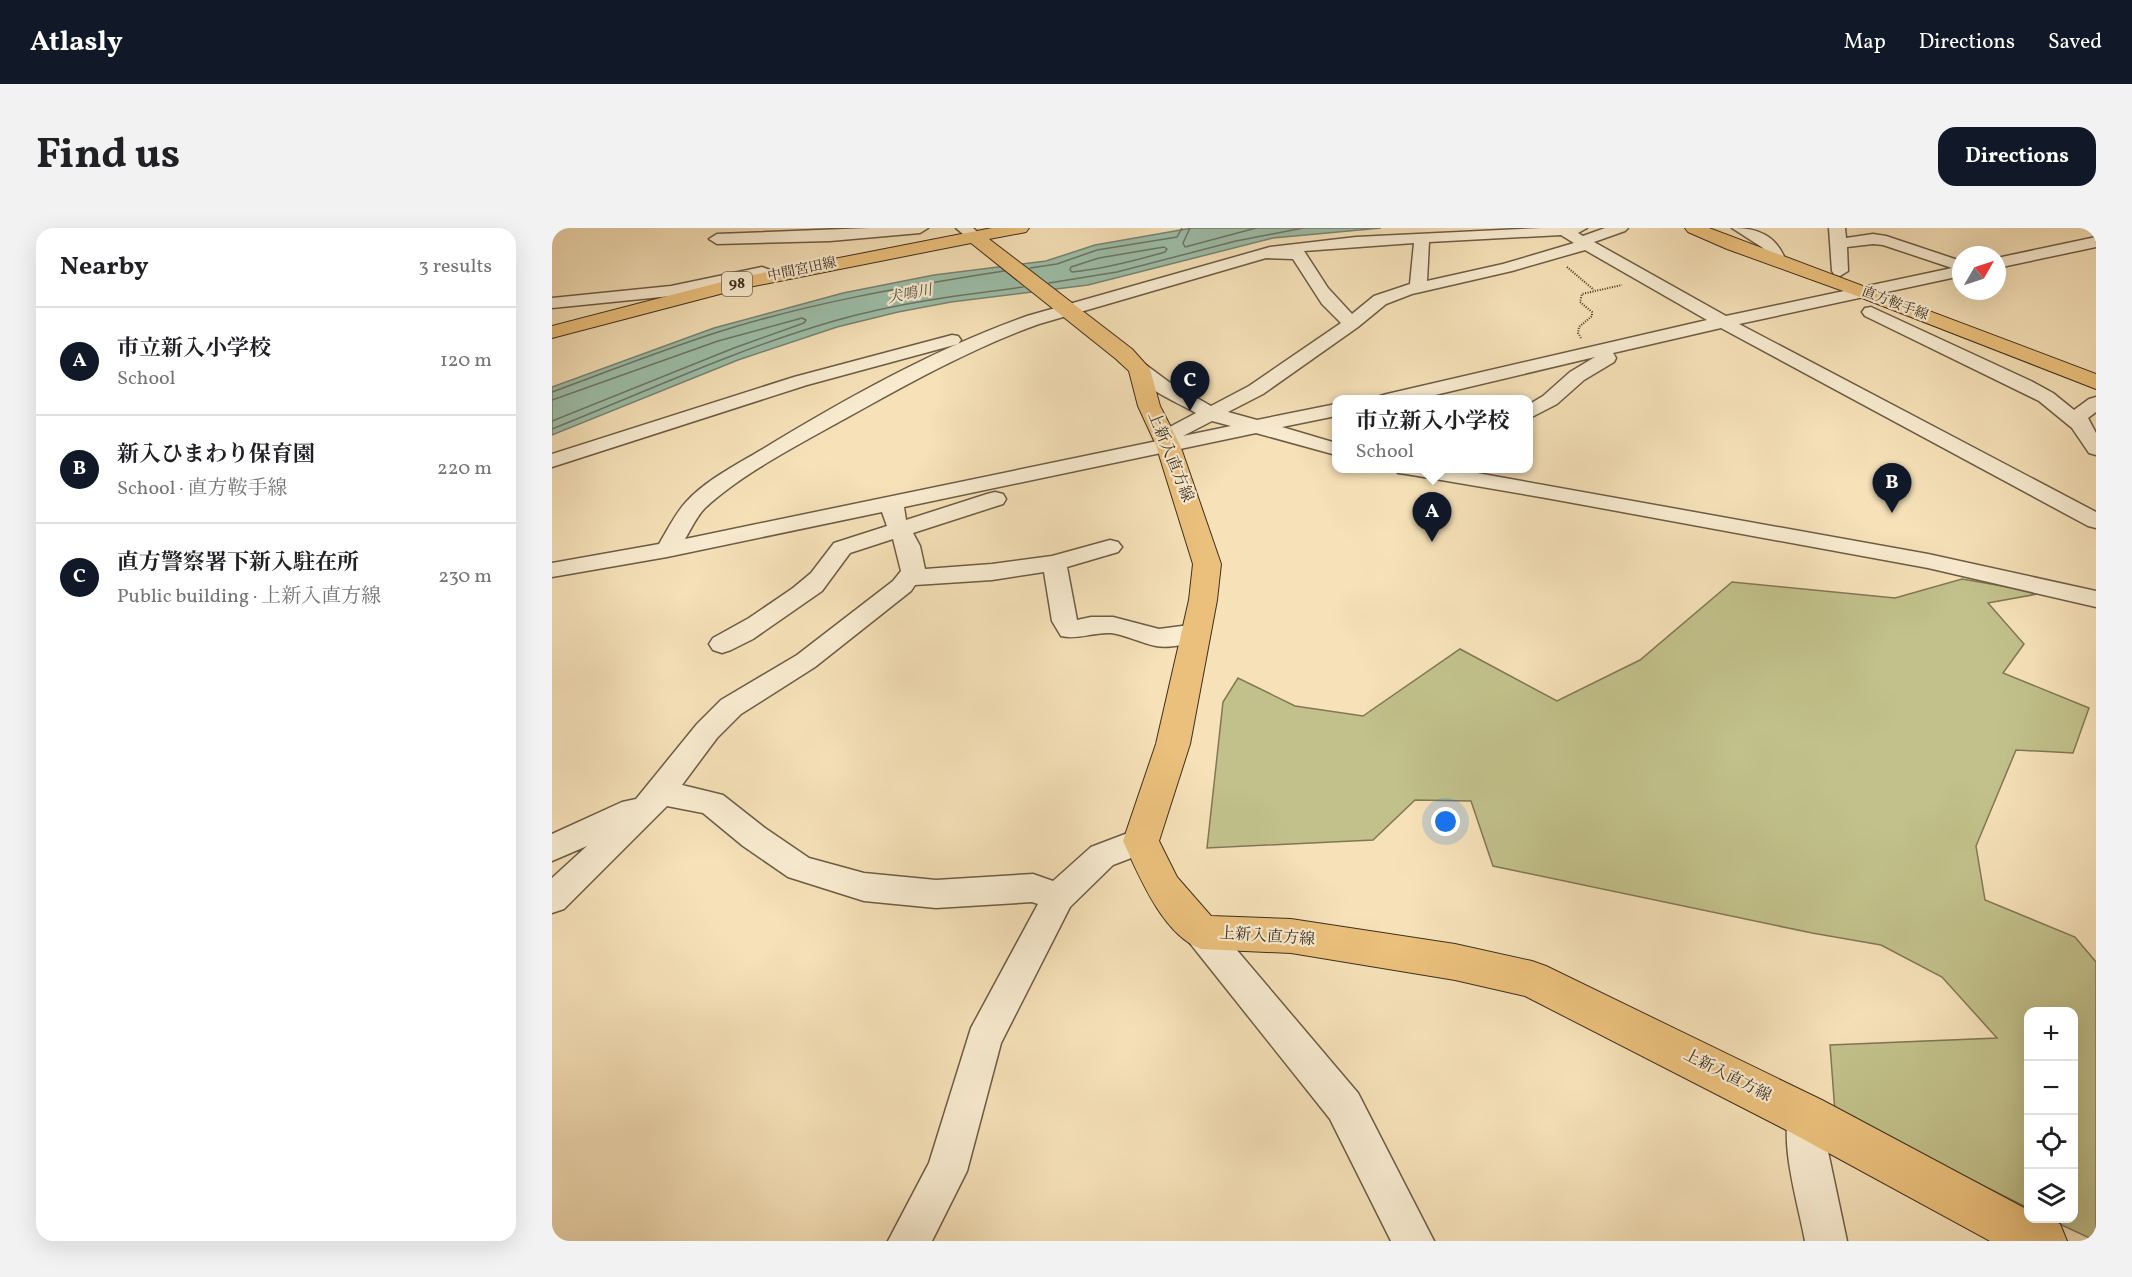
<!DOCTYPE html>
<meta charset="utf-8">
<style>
body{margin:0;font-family:Vollkorn,"Noto Serif JP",serif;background:#f2f2f2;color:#202124}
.controls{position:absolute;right:18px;bottom:18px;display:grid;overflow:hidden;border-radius:12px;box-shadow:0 6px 24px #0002}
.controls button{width:54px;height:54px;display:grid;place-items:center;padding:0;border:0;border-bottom:2px solid #e0e0e0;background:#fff;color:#202124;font:30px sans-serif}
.compass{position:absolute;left:1400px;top:18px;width:54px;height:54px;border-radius:50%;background:#fff;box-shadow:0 6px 24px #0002;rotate:51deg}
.you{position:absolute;left:894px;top:594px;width:21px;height:21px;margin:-15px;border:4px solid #fff;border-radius:50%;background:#1a73e8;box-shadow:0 0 0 9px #1a73e833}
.badge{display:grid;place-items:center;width:39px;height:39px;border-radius:50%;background:#111827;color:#fff;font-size:20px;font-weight:700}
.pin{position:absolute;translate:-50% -50px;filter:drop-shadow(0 2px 3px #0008)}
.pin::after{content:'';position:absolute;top:32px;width:21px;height:18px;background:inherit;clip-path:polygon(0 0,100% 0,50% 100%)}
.popup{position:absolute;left:780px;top:167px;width:201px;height:78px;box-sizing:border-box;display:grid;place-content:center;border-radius:12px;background:#fff;filter:drop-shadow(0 2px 4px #0005);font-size:20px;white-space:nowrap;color:#757577}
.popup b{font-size:22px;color:#202124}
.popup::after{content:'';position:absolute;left:50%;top:100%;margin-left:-12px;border:12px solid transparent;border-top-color:#fff}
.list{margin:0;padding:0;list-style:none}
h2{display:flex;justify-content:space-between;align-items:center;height:78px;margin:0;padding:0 24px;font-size:26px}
h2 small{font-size:20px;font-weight:400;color:#757577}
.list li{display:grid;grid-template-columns:39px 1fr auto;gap:18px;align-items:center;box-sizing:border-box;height:108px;padding:0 24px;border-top:2px solid #e0e0e0}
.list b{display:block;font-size:22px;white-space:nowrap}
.list p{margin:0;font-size:20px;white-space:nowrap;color:#757577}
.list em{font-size:20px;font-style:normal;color:#757577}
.icon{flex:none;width:33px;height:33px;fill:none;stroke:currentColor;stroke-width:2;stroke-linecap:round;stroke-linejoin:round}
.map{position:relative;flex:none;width:1544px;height:1013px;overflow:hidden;border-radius:18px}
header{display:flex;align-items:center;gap:36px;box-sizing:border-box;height:84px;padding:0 30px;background:#111827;color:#fff}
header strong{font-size:28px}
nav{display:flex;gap:33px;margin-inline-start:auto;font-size:21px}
.intro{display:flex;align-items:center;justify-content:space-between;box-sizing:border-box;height:144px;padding:0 36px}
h1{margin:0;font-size:42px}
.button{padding:15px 27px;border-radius:18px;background:#111827;color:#fff;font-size:21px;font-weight:700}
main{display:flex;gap:36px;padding:0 36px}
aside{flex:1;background:#fff;border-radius:18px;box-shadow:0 6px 24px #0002}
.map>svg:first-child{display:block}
.green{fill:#c2c18b;stroke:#807855;stroke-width:1.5}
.water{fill:#9dbeaa;stroke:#778572;stroke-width:1.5}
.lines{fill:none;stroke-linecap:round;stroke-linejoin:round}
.shore{stroke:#6e7664;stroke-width:1.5}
.minor-casing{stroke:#6c5c45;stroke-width:3}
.major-casing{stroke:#3e2f1f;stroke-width:2}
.path{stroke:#3e2f1f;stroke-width:2;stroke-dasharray:1 1.5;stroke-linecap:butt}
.minor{fill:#f9ecd1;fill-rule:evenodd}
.major{fill:#ebc07c;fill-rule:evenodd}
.labels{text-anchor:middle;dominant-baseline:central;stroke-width:4.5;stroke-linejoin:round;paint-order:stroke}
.far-street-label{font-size:14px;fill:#3e2f1f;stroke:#f9ecd1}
.shield{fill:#f9ecd1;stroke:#766854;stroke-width:1.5}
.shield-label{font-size:15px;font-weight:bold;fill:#3e2f1f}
.far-water-label{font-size:15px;font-style:italic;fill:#565342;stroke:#f9ecd1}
.street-label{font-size:16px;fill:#3e2f1f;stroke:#f9ecd1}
</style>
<header>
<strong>Atlasly</strong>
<nav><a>Map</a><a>Directions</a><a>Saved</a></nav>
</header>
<div class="intro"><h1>Find us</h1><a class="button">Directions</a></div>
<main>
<aside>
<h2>Nearby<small>3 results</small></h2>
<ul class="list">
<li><span class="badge">A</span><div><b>市立新入小学校</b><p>School</p></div><em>120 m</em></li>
<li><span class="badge">B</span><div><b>新入ひまわり保育園</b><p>School · 直方鞍手線</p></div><em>220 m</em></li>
<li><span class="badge">C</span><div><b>直方警察署下新入駐在所</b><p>Public building · 上新入直方線</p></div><em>230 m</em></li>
</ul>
</aside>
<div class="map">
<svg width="1544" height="1013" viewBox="0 0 1544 1013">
<rect width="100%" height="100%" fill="#f6e1b8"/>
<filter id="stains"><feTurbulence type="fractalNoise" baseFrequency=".00333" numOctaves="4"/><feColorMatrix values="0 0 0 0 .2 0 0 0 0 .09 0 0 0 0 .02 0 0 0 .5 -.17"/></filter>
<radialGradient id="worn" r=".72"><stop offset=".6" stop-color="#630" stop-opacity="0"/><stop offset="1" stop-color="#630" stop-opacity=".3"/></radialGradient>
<polygon class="green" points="1410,351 1491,365 1436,375 1472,416 1451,445 1537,480 1521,525 1464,522 1424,618 1433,672 1523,709 1544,734 1544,1013 1497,991 1522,990 1522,784 1476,784 1476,980 1283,884 1278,817 1445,810 1390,749 1329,717 1260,705 941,638 919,573 863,572 821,612 655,620 671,474 686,450 743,478 811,488 908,421 1005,473 1088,432 1180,354 1343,370"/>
<polygon class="water" points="640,0 829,0 721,10 536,57 399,74 346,84 285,99 186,132 0,207 0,159 162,100 291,65 382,47 494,33 543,17"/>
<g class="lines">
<g class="shore">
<polyline points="638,0 631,15 633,19 704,0"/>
<path d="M612,19l3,2 -2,3c-31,9 -61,17 -93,20l-2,-2 1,-3 28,-9z"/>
<polyline points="478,40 505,36 545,22 625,9 630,0"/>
<polyline points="497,55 565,44 684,13 751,0"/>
<path d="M0,164c54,-20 108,-41 163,-59 94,-30 192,-47 289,-62"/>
<polyline points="0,172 166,113 250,90 254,92 252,95 182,120 0,193"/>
<path d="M0,201c93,-37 185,-80 282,-108 62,-18 126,-26 189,-34"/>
</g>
<defs>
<g id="minor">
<polygon points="317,0 376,0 368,5 278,13 165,16 157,11 165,6"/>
<polygon points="404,0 421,0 432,10 429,13 419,13"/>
<path d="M990,0h45l-9,5 5,3 22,-8h23l-3,3 -31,11 132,74 226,-48 -69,-23 -10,-1 -26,3 1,24 -8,5 -6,-2 -2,-3 -3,-43h16l1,10 27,-4 13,2 75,25v15l-222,48 357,188v16l-8,-2 -367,-198 -108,25 3,5 -2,4 -30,18 -27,24 -29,15v-14l15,-9 27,-24 25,-15 -181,43h-36l2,-4 7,-2 320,-74 -122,-70 -73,21 -100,23 -26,10 -28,23 -95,67 -35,18 29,8 79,-16v12l-54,11 54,16v12l-80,-22 -352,74 2,13 81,-26 8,-2 8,2 3,5 -3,5 -90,29 7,13 5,23 67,-5 60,-8 58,-16 8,2 4,5 -4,5 -51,15 10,53 14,-3h22l46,12 38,-5 9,3 4,6 -4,6c-14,4 -36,10 -50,7 -15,-3 -30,-11 -45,-13 -17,-1 -34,7 -50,3l-9,-15 -8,-49 -52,8 -77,5 -4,6 -96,76 -74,47 -24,24 -35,47 41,10 42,33 44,30 55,15 72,7 97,-6 20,7 38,-34 50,-19 11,4 5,9 -5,9 -39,15 -43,42 -69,136 -34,128 -35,70h-44l41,-78 42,-135 67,-124 -6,-2 -96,6 -72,-7 -76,-24 -45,-31 -40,-33 -36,-7 -103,103 -12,4v-35l35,-32 -35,15v-27l70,-32 14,-3 61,-75 24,-24 76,-45 96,-74 8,-10 -8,-32 -43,14 -28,38 -69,48 -22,11 -9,3 -9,-3 -4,-6 4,-6 36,-20 44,-30 18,-15 23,-30 53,-17 -5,-14 -215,45 -115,20v-14l107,-19c8,-13 16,-30 27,-42 20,-22 50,-37 75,-52 84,-51 173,-101 266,-134l243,-69 86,-10zM1009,7l13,8 -71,21 -76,17 2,-39zM862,15l-4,41 -36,12 -22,18 -24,-26 -24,-37zM714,30l27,1 29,45 19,19 -92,63 -38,20 -42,-24 -23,-17h-14l-2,4c14,20 45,32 66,44l-32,17 -3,4 6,5 -482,100c6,-10 12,-23 20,-31 35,-33 91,-62 134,-86 65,-36 130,-73 200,-98zM660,193l19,5 -48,10z"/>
<path d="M1180,0c26,0 44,7 54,33l-2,3h-12l-9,-16z"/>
<polygon points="1544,9 1544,19 1445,40 1445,30"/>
<polygon points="210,39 226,45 228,48 220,53 209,49 119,68 0,80 0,70 119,58"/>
<polygon points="1319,79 1479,153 1501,165 1522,182 1537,171 1544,169 1544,184 1536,190 1544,205 1544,227 1537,225 1520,200 1487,173 1313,88 1310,84 1313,80"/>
<polygon points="400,107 406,108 409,112 406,116 255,157 0,239 0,226 242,149"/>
<polygon points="844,240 897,240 1376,326 1544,363 1544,379 1376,340 994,270 854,246 846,245"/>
<polygon points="649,689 661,694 806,865 882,1013 839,1013 778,891 637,714 632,704 637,694"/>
<path d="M1254,869l14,5 5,14 1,26 21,99h-42c-7,-39 -28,-103 -13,-139z"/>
</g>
<g id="major">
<path d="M440,0h37l-3,4 -37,7 143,110 18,20 10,37 20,39 41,119 -4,36 -27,144 -31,97 18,36 34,39 80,3 164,25 77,17 14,5 276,134 206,110v8h19l13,6 7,17h-77l-200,-109 -265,-136 -70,-16 -164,-27 -90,-4c-38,-14 -62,-73 -78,-108l33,-97 33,-144 4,-36 -37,-119 -18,-39 -9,-35 -13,-12 -145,-116 -232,46 -187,49v-12l185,-48z"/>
<polygon points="1133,0 1157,0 1544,146 1544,161 1305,68 1175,21 1136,4"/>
</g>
</defs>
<use href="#minor" class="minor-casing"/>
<use href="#major" class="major-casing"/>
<g class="path">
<polyline points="1015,39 1042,62"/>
<polyline points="1029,110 1026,105 1027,99 1040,88 1040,84 1028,74 1030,66 1070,57"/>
</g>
<use href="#minor" class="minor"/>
<use href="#major" class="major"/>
</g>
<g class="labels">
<g class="far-street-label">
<text transform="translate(250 42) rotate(-12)">中間宮田線</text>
<text transform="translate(1343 76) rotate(21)">直方鞍手線</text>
</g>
<rect class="shield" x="170" y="44" width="30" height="24" rx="4.5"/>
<g class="shield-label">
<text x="185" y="56">98</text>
</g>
<g class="far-water-label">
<text transform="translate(358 67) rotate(-11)">犬鳴川</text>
</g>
<g class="street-label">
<text transform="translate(618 229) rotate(68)">上新入直方線</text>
<text transform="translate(715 709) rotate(4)">上新入直方線</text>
<text transform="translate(1175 848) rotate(27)">上新入直方線</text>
</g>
</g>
<rect width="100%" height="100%" filter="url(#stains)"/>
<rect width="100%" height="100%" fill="url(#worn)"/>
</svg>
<div class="controls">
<button>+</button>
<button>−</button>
<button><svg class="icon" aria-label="locate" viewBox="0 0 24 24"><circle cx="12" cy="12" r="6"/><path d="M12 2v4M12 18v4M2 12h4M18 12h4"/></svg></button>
<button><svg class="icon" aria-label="layers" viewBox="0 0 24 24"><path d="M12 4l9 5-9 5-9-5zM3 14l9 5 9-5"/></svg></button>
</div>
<svg class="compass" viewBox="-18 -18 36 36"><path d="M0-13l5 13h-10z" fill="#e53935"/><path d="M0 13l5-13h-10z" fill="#757577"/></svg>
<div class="you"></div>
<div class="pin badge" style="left:880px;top:314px">A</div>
<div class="popup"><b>市立新入小学校</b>School</div>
<div class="pin badge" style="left:1340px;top:285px">B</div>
<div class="pin badge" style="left:638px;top:183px">C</div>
</div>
</main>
